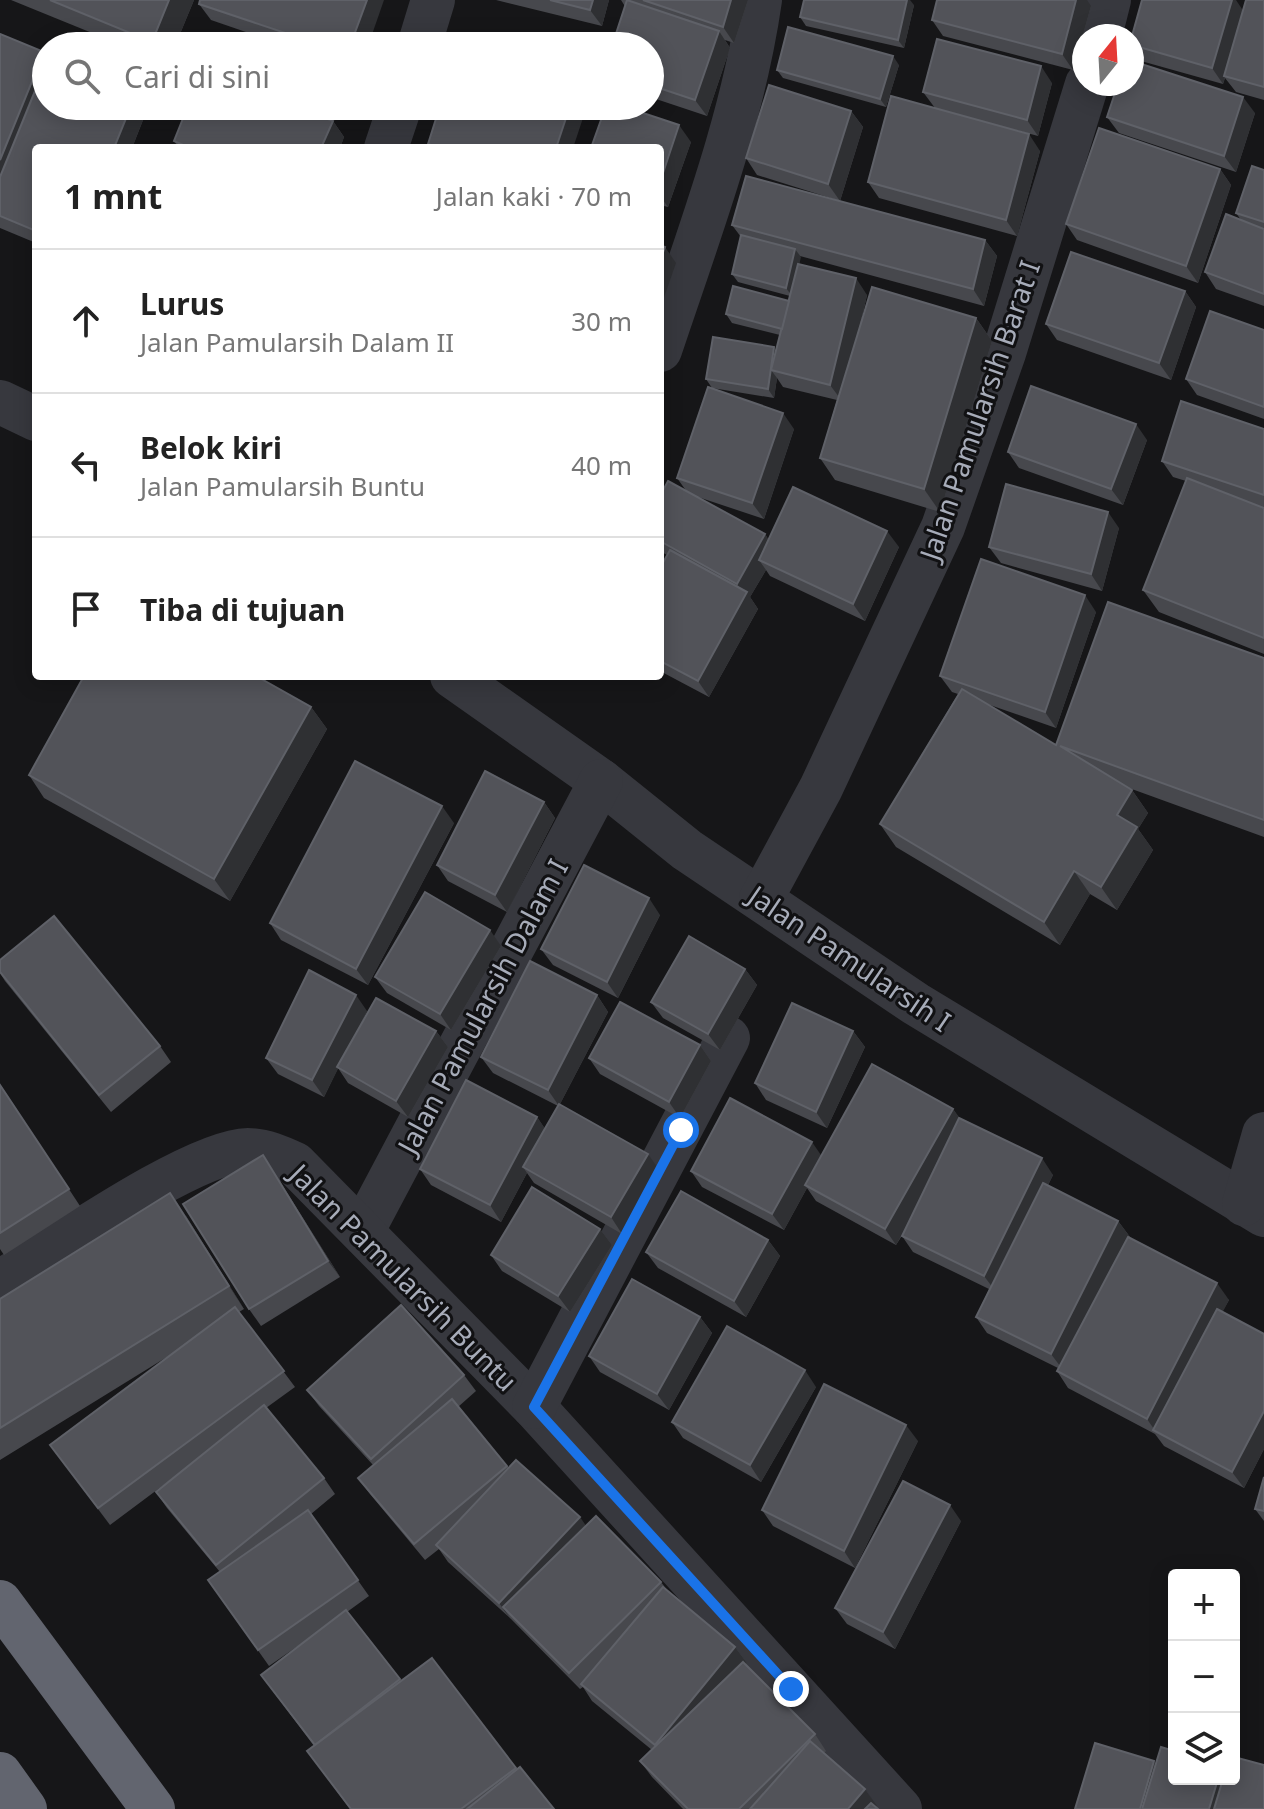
<!DOCTYPE html>
<html lang="id">
<meta charset="utf-8">
<style>
body{margin:0;font-family:"Noto Sans",sans-serif;background:#f2f2f2;color:#222}
.controls{position:absolute;right:24px;bottom:24px;display:grid;overflow:hidden;border-radius:8px;box-shadow:0 4px 20px #0003}
.controls button{width:72px;height:72px;display:grid;place-items:center;padding:0;border:0;border-bottom:2px solid #e0e0e0;background:#fff;color:#222;font:40px sans-serif}
.compass{position:absolute;left:1072px;top:24px;width:72px;height:72px;border-radius:50%;background:#fff;box-shadow:0 4px 20px #0003;rotate:18deg}
.stop{position:absolute;width:24px;height:24px;margin:-18px;border:6px solid #1a73e8;border-radius:50%;background:#fff}
.stop.end{background:#1a73e8;border-color:#fff;box-shadow:0 2px 8px #0008}
.list{margin:0;padding:0;list-style:none}
h2{display:flex;justify-content:space-between;align-items:center;height:104px;margin:0;padding:0 32px;font-size:34px}
h2 small{font-size:26px;font-weight:400;color:#767676}
.list li{display:grid;grid-template-columns:52px 1fr auto;gap:24px;align-items:center;box-sizing:border-box;height:144px;padding:0 32px;border-top:2px solid #e0e0e0}
.list b{display:block;font-size:30px;white-space:nowrap}
.list p{margin:0;font-size:26px;white-space:nowrap;color:#767676}
.list em{font-size:26px;font-style:normal;color:#767676}
.icon{flex:none;width:44px;height:44px;fill:none;stroke:currentColor;stroke-width:2;stroke-linecap:round;stroke-linejoin:round}
.map{position:relative;flex:none;width:1264px;height:1809px;overflow:hidden}
.search{position:absolute;background:#fff;box-shadow:0 4px 20px #0003;left:32px;top:32px;width:632px;height:88px;display:flex;align-items:center;gap:20px;box-sizing:border-box;padding:0 28px;border-radius:44px;color:#767676;font-size:30px}
.panel{position:absolute;background:#fff;box-shadow:0 4px 20px #0003;left:32px;top:144px;width:632px;height:536px;border-radius:8px}
.map>svg:first-child{display:block}
.lines{fill:none;stroke-linecap:round;stroke-linejoin:round}
.street{stroke:#37383e;stroke-width:44}
.highway{stroke:#62656f;stroke-width:44}
.wall{fill:#47484d}
.shaded-wall{fill:#2f3033}
.building{fill:#525359;stroke:#5f6168;stroke-width:2}
.route{stroke:#1a73e8;stroke-width:10}
.labels{text-anchor:middle;dominant-baseline:central;stroke-width:6;stroke-linejoin:round;paint-order:stroke}
.street-label{font-size:28px;fill:#a7acb9;stroke:#111113}
</style>
<div class="map">
<svg width="1264" height="1809" viewBox="0 0 1264 1809">
<rect width="100%" height="100%" fill="#161618"/>
<g class="lines">
<g class="street">
<polyline points="1100,36 1109,0"/>
<polyline points="419,46 433,0"/>
<polyline points="386,148 400,106"/>
<path d="M660,350c38,-114 83,-231 100,-350"/>
<polyline points="0,402 36,419"/>
<polyline points="452,676 601,781 687,850 916,1004 1264,1215"/>
<polyline points="761,899 821,788 943,527 1004,353 1087,84"/>
<polyline points="1244,1204 1264,1134"/>
<polyline points="363,1230 601,781"/>
<path d="M0,1282c53,-32 193,-131 248,-132 16,0 32,7 47,14l239,243 366,402"/>
<polyline points="534,1407 728,1038"/>
</g>
<g class="highway">
<polyline points="0,1602 153,1809"/>
<polyline points="0,1774 25,1809"/>
</g>
</g>
<g class="wall">
<polygon points="11,0 194,0 175,46 124,46"/>
<polygon points="496,0 609,0 602,26"/>
<polygon points="621,0 748,0 734,43 725,40 730,48 707,116 650,97 650,46"/>
<polygon points="1264,0 1264,100 1236,92 1225,78 1223,84 1141,61 1132,47 1132,36 1243,10"/>
<polygon points="199,4 368,46 287,46 211,20"/>
<polygon points="914,5 904,48 806,26 800,17"/>
<polygon points="1091,6 1073,70 943,36 932,20"/>
<polygon points="0,34 44,52 46,55 46,106 145,106 147,110 132,148 36,148 36,243 0,228"/>
<polygon points="899,65 886,107 783,78 777,70"/>
<polygon points="1052,83 1038,136 941,110 1040,151 1017,236 879,198 868,182 935,108 923,92"/>
<polygon points="851,111 863,127 840,201 757,175 746,158"/>
<polygon points="1255,113 1236,172 1119,133 1107,117"/>
<polygon points="333,121 344,137 340,148 179,148 174,141"/>
<polygon points="691,142 668,207 660,205 660,148"/>
<polygon points="1220,169 1231,185 1198,283 1077,240 1066,224"/>
<polygon points="1264,170 1264,306 1216,289 1205,272 1241,220 1236,213"/>
<polygon points="732,225 985,240 997,256 984,306 800,256 799,264 867,295 860,326 976,318 992,341 940,512 835,480 820,458 837,400 783,387 777,378 774,398 712,388 706,379 777,350 780,335 732,323 726,314 789,301 790,296 738,282 732,274 741,237"/>
<polygon points="1185,291 1196,307 1171,380 1057,340 1046,324"/>
<polygon points="1264,330 1264,419 1197,395 1186,379"/>
<polygon points="794,429 764,519 695,496 765,534 768,539 899,547 865,621 770,576 766,570 750,597 758,609 709,697 660,671 660,568 667,555 660,551 660,496 687,492 677,478"/>
<polygon points="1264,429 1264,508 1253,504 1264,508 1264,654 1159,612 1143,590 1186,481 1173,477 1162,461"/>
<polygon points="1147,440 1123,505 1019,468 1008,452"/>
<polygon points="1119,528 1102,591 1001,563 989,547"/>
<polygon points="1096,612 1056,728 987,704 1056,745 1264,658 1264,837 1129,788 1132,790 1148,813 1138,829 1153,850 1117,910 1090,894 1060,945 896,847 880,824 958,694 952,692 940,676"/>
<polygon points="311,707 327,729 230,901 44,798 29,775"/>
<polygon points="544,802 555,818 507,912 448,881 437,865"/>
<polygon points="454,823 368,985 281,940 270,923"/>
<polygon points="660,915 618,998 553,965 541,949"/>
<polygon points="501,946 451,1030 387,993 375,977"/>
<polygon points="0,960 160,1046 171,1062 111,1112 5,981 0,973"/>
<polygon points="745,969 757,985 720,1050 663,1018 651,1002"/>
<polygon points="597,995 608,1012 560,1104 660,1171 622,1234 534,1183 527,1173 501,1222 431,1185 420,1169 537,1117 545,1129 558,1106 493,1073 481,1057"/>
<polygon points="367,1011 354,1037 436,1031 448,1047 408,1117 348,1083 338,1068 324,1097 278,1074 266,1058"/>
<polygon points="853,1031 865,1047 827,1128 766,1100 755,1083"/>
<polygon points="700,1045 711,1061 680,1118 600,1074 589,1058"/>
<polygon points="0,1084 80,1206 4,1255 0,1249"/>
<polygon points="953,1109 959,1118 1053,1175 1048,1185 1118,1221 1130,1237 1129,1238 1229,1300 1222,1312 1264,1334 1264,1449 1244,1488 1164,1446 1155,1434 1068,1388 1057,1371 1058,1368 987,1333 976,1317 989,1289 913,1252 902,1236 903,1234 896,1245 816,1201 807,1188 784,1230 702,1187 691,1171 821,1155"/>
<polygon points="274,1172 340,1277 261,1326 249,1309"/>
<polygon points="186,1216 244,1309 239,1312 295,1387 266,1408 324,1478 335,1494 311,1514 369,1596 347,1612 401,1681 432,1658 517,1770 554,1809 350,1809 307,1751 314,1746 261,1675 305,1641 269,1666 208,1580 220,1572 167,1508 156,1492 177,1475 110,1525 50,1445 175,1352 0,1460 0,1299"/>
<polygon points="600,1229 612,1245 570,1312 502,1271 491,1255"/>
<polygon points="768,1240 780,1256 746,1317 658,1268 646,1252"/>
<polygon points="700,1317 712,1333 669,1410 600,1372 589,1356"/>
<polygon points="464,1375 476,1391 458,1407 509,1468 661,1582 667,1590 735,1647 747,1663 746,1665 815,1734 826,1751 824,1753 865,1789 878,1809 683,1809 652,1777 640,1761 652,1750 592,1701 583,1687 580,1689 511,1619 448,1562 439,1549 425,1560 370,1494 358,1478 373,1465 319,1406 307,1390"/>
<polygon points="816,1387 761,1482 683,1438 672,1422"/>
<polygon points="918,1441 855,1568 773,1526 762,1510"/>
<polygon points="1264,1477 1264,1521 1255,1509"/>
<polygon points="961,1521 895,1649 847,1624 835,1608"/>
</g>
<g class="shaded-wall">
<polygon points="169,0 194,0 175,46 155,46 152,42"/>
<polygon points="367,0 384,0 368,46 350,46"/>
<polygon points="593,0 609,0 602,26 590,10"/>
<polygon points="731,0 748,0 734,43 723,27"/>
<polygon points="907,0 910,0 914,5 904,48 898,40"/>
<polygon points="1076,0 1087,0 1091,6 1073,70 1062,54"/>
<polygon points="1232,0 1236,0 1244,12 1223,84 1212,68"/>
<polygon points="719,31 730,48 707,116 695,100"/>
<polygon points="44,52 46,55 46,106 0,216 0,160"/>
<polygon points="893,56 899,65 886,107 880,99"/>
<polygon points="1041,66 1052,83 1038,136 1027,120"/>
<polygon points="1243,97 1255,113 1236,172 1224,156"/>
<polygon points="131,106 145,106 147,110 132,148 114,148"/>
<polygon points="570,106 587,106 573,148 556,148"/>
<polygon points="851,111 863,127 840,201 828,184"/>
<polygon points="333,121 344,137 340,148 321,148"/>
<polygon points="679,125 691,142 668,207 660,196 660,182"/>
<polygon points="1029,134 1040,151 1017,236 1006,220"/>
<polygon points="1220,169 1231,185 1198,283 1186,266"/>
<polygon points="985,240 997,256 984,306 973,289"/>
<polygon points="665,247 676,263 660,309 660,260"/>
<polygon points="795,249 801,257 792,296 786,288"/>
<polygon points="856,278 867,295 842,401 830,385"/>
<polygon points="1185,291 1196,307 1171,380 1159,363"/>
<polygon points="976,318 992,341 940,512 924,489"/>
<polygon points="774,347 780,355 771,370 777,378 774,398 768,389"/>
<polygon points="783,413 794,429 764,519 752,503"/>
<polygon points="1136,424 1147,440 1123,505 1111,489"/>
<polygon points="1108,512 1119,528 1102,591 1091,574"/>
<polygon points="887,531 899,547 865,621 853,604"/>
<polygon points="765,534 776,551 759,560 766,570 750,597 758,609 709,697 698,681 745,595 737,584"/>
<polygon points="1085,595 1096,612 1056,728 1045,712"/>
<polygon points="311,707 327,729 230,901 214,879"/>
<polygon points="1132,790 1148,813 1138,829 1153,850 1117,910 1101,887 1117,815"/>
<polygon points="544,802 555,818 507,912 495,895"/>
<polygon points="442,806 454,823 368,985 356,969"/>
<polygon points="1074,871 1090,894 1060,945 1044,922"/>
<polygon points="649,898 660,915 618,998 607,982"/>
<polygon points="490,930 501,946 451,1030 440,1014"/>
<polygon points="745,969 757,985 720,1050 708,1034"/>
<polygon points="356,995 367,1011 324,1097 312,1080"/>
<polygon points="597,995 608,1012 559,1106 548,1090"/>
<polygon points="436,1031 448,1047 408,1117 396,1101"/>
<polygon points="853,1031 865,1047 827,1128 816,1112"/>
<polygon points="700,1045 711,1061 680,1118 669,1102"/>
<polygon points="953,1109 965,1125 896,1245 885,1229"/>
<polygon points="537,1117 548,1133 523,1167 527,1173 501,1222 490,1205"/>
<polygon points="812,1142 823,1158 805,1185 807,1188 784,1230 772,1214"/>
<polygon points="648,1154 660,1171 622,1234 611,1217"/>
<polygon points="263,1155 274,1172 340,1277 328,1261"/>
<polygon points="1042,1158 1053,1175 996,1292 984,1276"/>
<polygon points="170,1193 186,1216 244,1309 229,1286"/>
<polygon points="1118,1221 1130,1237 1063,1370 1051,1354"/>
<polygon points="600,1229 612,1245 570,1312 558,1296"/>
<polygon points="768,1240 780,1256 746,1317 734,1301"/>
<polygon points="1217,1283 1229,1300 1159,1433 1156,1432 1147,1419"/>
<polygon points="700,1317 712,1333 669,1410 657,1394"/>
<polygon points="805,1370 816,1387 761,1482 750,1465"/>
<polygon points="1264,1411 1264,1449 1244,1488 1232,1472"/>
<polygon points="906,1425 918,1441 855,1568 844,1551"/>
<polygon points="950,1505 961,1521 895,1649 883,1632"/>
<polygon points="580,1517 591,1533 503,1607 511,1620 499,1603"/>
<polygon points="735,1647 747,1663 666,1761 655,1745"/>
<polygon points="1154,1761 1165,1778 1156,1809 1140,1809"/>
<polygon points="1218,1779 1232,1779 1225,1809 1209,1809"/>
<polygon points="865,1789 877,1806 874,1809 848,1809"/>
</g>
<g class="building">
<polygon points="50,0 169,0 152,42"/>
<polygon points="200,0 367,0 350,46 324,46 199,4"/>
<polygon points="550,0 593,0 590,10"/>
<polygon points="627,0 719,31 695,100 650,85 650,46 612,46"/>
<polygon points="643,0 731,0 723,27"/>
<polygon points="804,0 907,0 898,40 800,17"/>
<polygon points="937,0 1076,0 1062,54 932,20"/>
<polygon points="1142,0 1232,0 1212,68 1132,45 1132,36"/>
<polygon points="1246,0 1264,0 1264,87 1224,76"/>
<polygon points="788,27 893,56 880,99 777,70"/>
<polygon points="0,34 44,52 0,160"/>
<polygon points="937,39 1041,66 1027,120 923,92"/>
<polygon points="462,41 476,46 461,46"/>
<polygon points="1132,61 1243,97 1224,156 1107,117 1118,84 1132,84"/>
<polygon points="46,64 46,106 131,106 114,148 36,148 36,231 0,216 0,177"/>
<polygon points="769,85 851,111 828,184 746,158"/>
<polygon points="891,96 1029,134 1006,220 868,182"/>
<polygon points="188,106 297,106 333,121 321,148 190,148 174,141"/>
<polygon points="440,106 570,106 556,148 440,148 428,144"/>
<polygon points="606,106 622,106 679,125 660,182 660,148 591,148"/>
<polygon points="1099,128 1220,169 1186,266 1066,224"/>
<polygon points="1252,166 1264,170 1264,222 1236,213"/>
<polygon points="746,176 985,240 973,289 732,225"/>
<polygon points="1226,214 1264,229 1264,294 1205,272"/>
<polygon points="741,235 795,249 786,288 732,274"/>
<polygon points="660,245 665,247 660,260"/>
<polygon points="1071,252 1185,291 1159,363 1046,324"/>
<polygon points="798,264 856,278 830,385 771,370"/>
<polygon points="733,286 789,301 782,329 726,314"/>
<polygon points="872,287 976,318 924,489 820,458"/>
<polygon points="1210,311 1264,330 1264,407 1186,379"/>
<polygon points="713,337 774,347 768,389 706,379"/>
<polygon points="1031,386 1136,424 1111,489 1008,452"/>
<polygon points="708,387 783,413 752,503 677,478"/>
<polygon points="1181,401 1264,429 1264,495 1162,461"/>
<polygon points="1187,478 1264,508 1264,638 1143,590"/>
<polygon points="668,481 765,534 737,584 660,541 660,496"/>
<polygon points="1006,484 1108,512 1091,574 989,547"/>
<polygon points="793,487 887,531 853,604 759,560"/>
<polygon points="670,550 747,592 698,681 660,661 660,568"/>
<polygon points="981,559 1085,595 1045,712 940,676"/>
<polygon points="1108,602 1264,658 1264,820 1060,746 1132,790 1117,815 1137,827 1101,887 1074,871 1044,922 880,824 962,689 1056,745"/>
<polygon points="84,676 256,676 311,707 214,879 29,775"/>
<polygon points="355,761 442,806 356,969 270,923"/>
<polygon points="485,771 544,802 495,895 437,865"/>
<polygon points="584,865 649,898 607,982 541,949"/>
<polygon points="425,892 490,930 440,1014 375,977"/>
<polygon points="54,916 160,1046 99,1095 0,972 0,960"/>
<polygon points="689,936 745,969 708,1034 651,1002"/>
<polygon points="530,961 597,995 548,1090 481,1057"/>
<polygon points="309,970 356,995 312,1080 266,1058"/>
<polygon points="376,998 436,1031 396,1101 337,1067"/>
<polygon points="620,1002 700,1045 669,1102 589,1058"/>
<polygon points="792,1003 853,1031 816,1112 755,1083"/>
<polygon points="872,1064 953,1109 885,1229 805,1185"/>
<polygon points="466,1080 537,1117 490,1205 420,1169"/>
<polygon points="0,1085 69,1189 0,1233"/>
<polygon points="730,1098 812,1142 772,1214 691,1171"/>
<polygon points="559,1104 648,1154 611,1217 523,1167"/>
<polygon points="959,1118 1042,1158 984,1276 902,1236"/>
<polygon points="263,1155 328,1261 249,1309 183,1204"/>
<polygon points="1043,1183 1118,1221 1051,1354 976,1317"/>
<polygon points="532,1187 600,1229 558,1296 491,1255"/>
<polygon points="681,1191 768,1240 734,1301 646,1252"/>
<polygon points="170,1193 229,1286 0,1428 0,1299"/>
<polygon points="1128,1237 1217,1283 1147,1419 1057,1371"/>
<polygon points="632,1279 700,1317 657,1394 589,1356"/>
<polygon points="401,1305 464,1375 371,1459 307,1390"/>
<polygon points="235,1307 284,1371 98,1508 50,1445"/>
<polygon points="1217,1309 1264,1334 1264,1411 1232,1472 1153,1430"/>
<polygon points="727,1326 805,1370 750,1465 672,1422"/>
<polygon points="824,1384 906,1425 844,1551 762,1510"/>
<polygon points="452,1399 507,1466 414,1544 358,1478"/>
<polygon points="264,1405 324,1478 216,1565 156,1492"/>
<polygon points="516,1460 580,1517 499,1603 436,1545"/>
<polygon points="1264,1477 1264,1511 1255,1509"/>
<polygon points="903,1481 950,1505 883,1632 835,1608"/>
<polygon points="308,1510 358,1580 258,1650 208,1580"/>
<polygon points="596,1516 661,1582 569,1673 503,1607"/>
<polygon points="663,1587 735,1647 655,1745 581,1684"/>
<polygon points="346,1610 400,1679 315,1745 261,1675"/>
<polygon points="432,1658 516,1768 461,1809 351,1809 307,1751"/>
<polygon points="743,1662 815,1734 739,1809 688,1809 640,1761"/>
<polygon points="810,1741 865,1789 848,1809 750,1809"/>
<polygon points="1095,1743 1154,1761 1140,1809 1075,1809"/>
<polygon points="1161,1747 1174,1751 1174,1779 1218,1779 1209,1809 1142,1809"/>
<polygon points="1234,1757 1264,1765 1264,1809 1214,1809 1223,1779 1234,1779"/>
<polygon points="520,1767 554,1809 467,1809"/>
<polygon points="871,1803 878,1809 865,1809"/>
</g>
<g class="lines">
<polyline class="route" points="681,1130 534,1407 791,1689"/>
</g>
<g class="labels">
<g class="street-label">
<text transform="translate(979 410) rotate(-71)">Jalan Pamularsih Barat I</text>
<text transform="translate(850 958) rotate(34)">Jalan Pamularsih I</text>
<text transform="translate(482 1006) rotate(-62)">Jalan Pamularsih Dalam I</text>
<text transform="translate(404 1277) rotate(45)">Jalan Pamularsih Buntu</text>
</g>
</g>
</svg>
<div class="controls">
<button>+</button>
<button>−</button>
<button><svg class="icon" aria-label="layers" viewBox="0 0 24 24"><path d="M12 4l9 5-9 5-9-5zM3 14l9 5 9-5"/></svg></button>
</div>
<svg class="compass" viewBox="-18 -18 36 36"><path d="M0-13l5 13h-10z" fill="#e53935"/><path d="M0 13l5-13h-10z" fill="#767676"/></svg>
<div class="stop" style="left:681px;top:1130px"></div>
<div class="stop end" style="left:791px;top:1689px"></div>
<div class="search"><svg class="icon" aria-label="search" viewBox="0 0 24 24"><circle cx="10" cy="10" r="6"/><path d="M15 15l6 6"/></svg>Cari di sini</div>
<section class="panel">
<h2>1 mnt<small>Jalan kaki · 70 m</small></h2>
<ul class="list">
<li><svg class="icon" aria-label="ahead" viewBox="0 0 24 24"><path d="M12 20V5M6 11l6-6 6 6"/></svg><div><b>Lurus</b><p>Jalan Pamularsih Dalam II</p></div><em>30 m</em></li>
<li><svg class="icon" aria-label="left" viewBox="0 0 24 24"><path d="M17 20v-9H6M10 6l-5 5 5 5"/></svg><div><b>Belok kiri</b><p>Jalan Pamularsih Buntu</p></div><em>40 m</em></li>
<li><svg class="icon" aria-label="arrive" viewBox="0 0 24 24"><path d="M6 21V4h12l-3 4 3 4H6"/></svg><div><b>Tiba di tujuan</b></div></li>
</ul>
</section>
</div>
